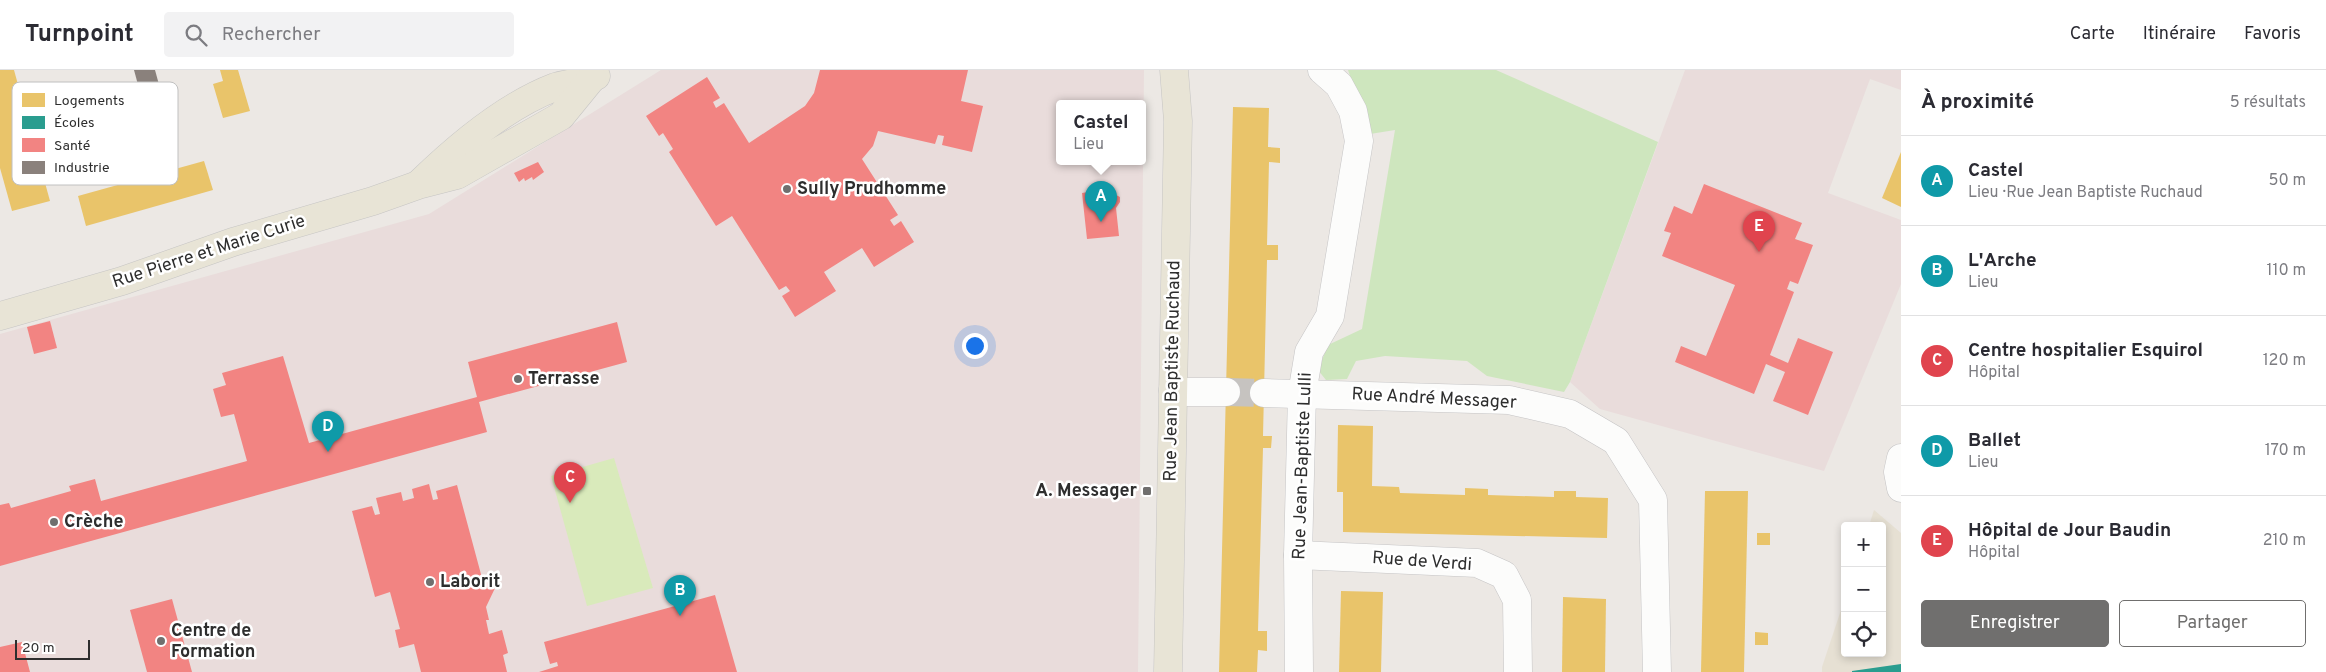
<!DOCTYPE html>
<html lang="fr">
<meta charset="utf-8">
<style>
body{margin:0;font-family:Overpass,sans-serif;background:#f2f2f3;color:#2b2b33}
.controls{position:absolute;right:15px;bottom:15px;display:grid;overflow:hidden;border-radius:5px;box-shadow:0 2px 8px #0003}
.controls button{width:45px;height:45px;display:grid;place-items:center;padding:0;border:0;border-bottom:1px solid #e1e1e2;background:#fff;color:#2b2b33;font:25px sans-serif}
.scale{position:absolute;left:15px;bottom:12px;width:75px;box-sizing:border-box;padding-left:5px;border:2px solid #2e2e2e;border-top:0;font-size:14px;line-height:18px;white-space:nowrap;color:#2e2e2e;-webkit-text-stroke:4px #fff;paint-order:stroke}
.you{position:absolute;left:974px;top:275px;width:18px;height:18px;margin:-12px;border:4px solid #fff;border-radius:50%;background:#1a73e8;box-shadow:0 0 0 8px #1a73e833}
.badge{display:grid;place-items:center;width:32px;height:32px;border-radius:50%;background:#706f6e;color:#fff;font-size:16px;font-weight:700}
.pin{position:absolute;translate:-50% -41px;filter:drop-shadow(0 1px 2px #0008)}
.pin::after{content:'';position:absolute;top:26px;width:18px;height:15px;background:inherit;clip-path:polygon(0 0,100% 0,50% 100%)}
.popup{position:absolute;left:1056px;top:30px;width:90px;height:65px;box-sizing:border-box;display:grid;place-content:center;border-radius:5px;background:#fff;filter:drop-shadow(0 1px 4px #0005);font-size:16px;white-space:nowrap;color:#7c7c81}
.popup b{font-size:19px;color:#2b2b33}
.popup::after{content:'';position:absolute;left:50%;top:100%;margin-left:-10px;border:10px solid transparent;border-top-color:#fff}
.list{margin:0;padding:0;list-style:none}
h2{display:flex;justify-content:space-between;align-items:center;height:65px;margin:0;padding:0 20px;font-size:21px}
h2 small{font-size:16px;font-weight:400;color:#7c7c81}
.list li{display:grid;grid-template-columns:32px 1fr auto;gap:15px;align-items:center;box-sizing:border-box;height:90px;padding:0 20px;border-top:1px solid #e1e1e2}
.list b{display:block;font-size:19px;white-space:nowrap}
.list p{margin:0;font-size:16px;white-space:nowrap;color:#7c7c81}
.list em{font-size:16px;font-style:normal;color:#7c7c81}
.actions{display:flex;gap:10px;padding:15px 20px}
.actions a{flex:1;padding:11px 0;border:1px solid #706f6e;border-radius:5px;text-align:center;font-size:18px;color:#706f6e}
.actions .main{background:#706f6e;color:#fff}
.icon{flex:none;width:28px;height:28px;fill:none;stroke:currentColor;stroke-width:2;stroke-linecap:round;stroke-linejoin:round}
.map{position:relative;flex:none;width:1901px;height:602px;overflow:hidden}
header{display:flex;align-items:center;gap:30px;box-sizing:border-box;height:70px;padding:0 25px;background:#fff;border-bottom:1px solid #e1e1e2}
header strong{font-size:24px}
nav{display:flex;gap:28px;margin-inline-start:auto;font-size:18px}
.search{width:350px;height:45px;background:#f2f2f3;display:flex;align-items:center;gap:12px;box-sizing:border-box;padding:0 18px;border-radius:5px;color:#7c7c81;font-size:19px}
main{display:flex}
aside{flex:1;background:#fff}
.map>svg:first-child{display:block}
.education{fill:#e6e0d3}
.medical{fill:#e9dcdb;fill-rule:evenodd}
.green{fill:#cee6be}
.pitch{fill:#d9eabb}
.homes{fill:#e9c46a}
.schools{fill:#2a9d8f}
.health{fill:#f28482}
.industry{fill:#8a817c}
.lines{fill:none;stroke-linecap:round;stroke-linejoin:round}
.minor-tunnel{stroke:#c6c3c0;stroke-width:28;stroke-dasharray:28 14;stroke-linecap:butt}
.minor-casing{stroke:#c5c4c5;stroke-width:29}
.major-casing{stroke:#c6c5c4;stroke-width:29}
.minor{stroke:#fcfcfb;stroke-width:28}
.major{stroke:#e8e4d6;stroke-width:28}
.poi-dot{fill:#706f6e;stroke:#fff;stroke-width:2}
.labels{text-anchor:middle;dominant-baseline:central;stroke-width:5;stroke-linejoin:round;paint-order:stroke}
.poi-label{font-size:18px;font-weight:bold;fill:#2e2e2e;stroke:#fff;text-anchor:start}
.street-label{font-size:18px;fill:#2e2e2e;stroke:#fff}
.key{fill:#fff;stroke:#c0c0c0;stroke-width:1}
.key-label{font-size:14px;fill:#2e2e2e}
</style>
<header>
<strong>Turnpoint</strong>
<div class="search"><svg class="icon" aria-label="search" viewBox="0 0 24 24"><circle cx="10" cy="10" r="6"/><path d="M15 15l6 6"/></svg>Rechercher</div>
<nav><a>Carte</a><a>Itinéraire</a><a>Favoris</a></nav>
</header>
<main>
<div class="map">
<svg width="1901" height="602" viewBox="0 0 1901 602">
<rect width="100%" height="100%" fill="#ece8e4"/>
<polygon class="education" points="1874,440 1901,463 1901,602 1822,602 1822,597 1845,528 1845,583 1882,583 1882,456 1869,456"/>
<g class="medical">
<path d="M661,0h483l-6,602h-1138v-338l429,-120zM1060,33h82v58h-82z"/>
<polygon points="1685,0 1901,0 1901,20 1870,9 1828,123 1901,150 1901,214 1824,401 1600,339 1570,312"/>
</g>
<polygon class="green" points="1348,0 1496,0 1658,72 1570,312 1564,322 1487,306 1467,291 1385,286 1356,291 1347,309 1326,310 1318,300 1328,275 1362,259 1395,60 1370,64"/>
<polygon class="pitch" points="614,388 653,518 587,536 551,406"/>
<g class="homes">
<polygon points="0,0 14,0 50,131 12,141 0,98"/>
<polygon points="220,0 238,0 250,41 223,48 213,14 223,11"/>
<polygon points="1233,37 1269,38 1268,77 1280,78 1280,93 1269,92 1267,175 1278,175 1278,190 1267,190 1263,366 1272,366 1271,378 1263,378 1258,561 1267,561 1267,581 1258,580 1257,602 1219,602"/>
<polygon points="1901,82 1901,137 1882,128"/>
<polygon points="204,91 213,120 86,156 78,126"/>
<polygon points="1338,355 1373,356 1372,416 1399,417 1400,423 1465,425 1465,418 1488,419 1488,425 1554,427 1554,421 1576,421 1576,427 1608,428 1607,468 1343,462 1343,422 1337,422"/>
<polygon points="1705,421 1748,421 1744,602 1701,602"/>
<rect x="1757" y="463" width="13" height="12"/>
<polygon points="1341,521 1383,522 1381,602 1339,602"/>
<polygon points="1563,527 1606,529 1605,602 1562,602"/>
<polygon points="1755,562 1768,563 1768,575 1755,575"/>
</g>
<polygon class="schools" points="1901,594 1901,602 1852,602 1852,601"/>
<g class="health">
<polygon points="820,0 968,0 961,31 983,36 972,82 942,75 944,66 938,65 935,74 878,61 873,76 862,89 898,145 890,150 894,156 901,151 914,172 874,197 862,178 824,202 836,221 795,247 782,226 790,221 786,216 779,220 732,146 716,156 669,82 673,79 663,63 659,66 646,46 707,7 720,28 713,32 716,38 724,33 749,73 805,36 814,23"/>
<polygon points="538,92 544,102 533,110 532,107 525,111 524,108 519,112 514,103"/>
<polygon points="1704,114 1802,153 1795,169 1813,175 1798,214 1790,211 1787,219 1794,222 1770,285 1788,293 1798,268 1833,282 1808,345 1773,331 1785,302 1766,294 1754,324 1675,292 1681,276 1706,286 1735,215 1662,186 1671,163 1664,161 1674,136 1692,144"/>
<polygon points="1100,120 1101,131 1112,123 1120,127 1120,132 1116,138 1119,166 1087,169 1082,123"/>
<polygon points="50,251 57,278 34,284 27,257"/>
<polygon points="617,252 627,292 479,332 487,362 0,496 0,435 9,433 11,438 71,421 69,416 95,409 101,431 247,391 234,344 221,347 213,319 226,315 222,303 283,286 309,373 477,327 468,292"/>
<polygon points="429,414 433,430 438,429 436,421 457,415 482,508 496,516 486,537 489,550 486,550 489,564 502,560 508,583 503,585 507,602 421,602 414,574 399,578 395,560 400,559 390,522 375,527 352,441 372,436 375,445 380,444 376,428 401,422 403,431 414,428 412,419"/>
<polygon points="715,525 737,602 539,602 558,596 557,592 550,594 544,572"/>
<polygon points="172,529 192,602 147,602 130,540"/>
<polygon points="22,572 30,602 0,602 0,577"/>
</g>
<polygon class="industry" points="134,0 155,0 178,84 158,89"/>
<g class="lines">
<polyline class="minor-tunnel" points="1226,322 1264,323"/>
<defs>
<g id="minor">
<polyline points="1173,320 1187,322 1226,322"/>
<polyline points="1264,323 1509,330 1570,344 1616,371 1653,430 1657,602"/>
<polyline points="1901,388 1898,402 1901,418"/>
<polyline points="1298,485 1477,493 1504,505 1517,530 1518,602"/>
<polyline points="1299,602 1298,485 1302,324 1309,282 1330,246 1359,71 1353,41 1339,15 1322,0"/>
</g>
<g id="major">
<path d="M420,113c37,-36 85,-77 135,-96 13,-4 29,-4 41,-11"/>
<polyline points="0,246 122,211 233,172 373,131 418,115 457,105 561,46 592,8"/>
<polyline points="1168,602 1178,51 1174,0"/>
</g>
</defs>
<use href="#minor" class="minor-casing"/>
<use href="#major" class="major-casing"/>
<use href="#minor" class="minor"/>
<use href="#major" class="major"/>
</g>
<g class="poi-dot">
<circle cx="787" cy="119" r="5"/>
<circle cx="518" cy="309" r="5"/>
<rect x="1142" y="416" width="10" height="10" rx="2.5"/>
<circle cx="54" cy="452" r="5"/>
<circle cx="430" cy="512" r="5"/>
<circle cx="161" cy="571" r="5"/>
</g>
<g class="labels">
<g class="poi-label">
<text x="797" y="119">Sully Prudhomme</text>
<text x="528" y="309">Terrasse</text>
<text x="1137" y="421" text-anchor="end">A. Messager</text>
<text x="64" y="452">Crèche</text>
<text x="440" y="512">Laborit</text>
<text x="171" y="561">Centre de<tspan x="171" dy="21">Formation</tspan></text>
</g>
<g class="street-label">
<text transform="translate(209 182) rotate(-18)">Rue Pierre et Marie Curie</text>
<text transform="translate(1173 301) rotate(-89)">Rue Jean Baptiste Ruchaud</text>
<text transform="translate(1434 329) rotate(3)">Rue André Messager</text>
<text transform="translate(1303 396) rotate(-88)">Rue Jean-Baptiste Lulli</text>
<text transform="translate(1422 492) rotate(4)">Rue de Verdi</text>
</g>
</g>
<rect x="12" y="12" width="166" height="103" rx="8" class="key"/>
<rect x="22" y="23" width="23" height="14" fill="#e9c46a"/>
<rect x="22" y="46" width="23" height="13" fill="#2a9d8f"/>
<rect x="22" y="68" width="23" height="14" fill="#f28482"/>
<rect x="22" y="91" width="23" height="13" fill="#8a817c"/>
<g class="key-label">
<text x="54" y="35">Logements</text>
<text x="54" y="57">Écoles</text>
<text x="54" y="80">Santé</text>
<text x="54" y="102">Industrie</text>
</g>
</svg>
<div class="controls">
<button>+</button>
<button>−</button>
<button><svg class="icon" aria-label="locate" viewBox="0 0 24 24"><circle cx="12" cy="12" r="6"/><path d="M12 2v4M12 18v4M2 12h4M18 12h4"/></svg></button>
</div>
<div class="scale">20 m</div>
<div class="you"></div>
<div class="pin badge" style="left:1101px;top:152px;background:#0f9aa8">A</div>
<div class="popup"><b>Castel</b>Lieu</div>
<div class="pin badge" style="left:680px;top:546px;background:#0f9aa8">B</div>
<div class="pin badge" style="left:570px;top:433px;background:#e0444e">C</div>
<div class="pin badge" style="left:328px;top:382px;background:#0f9aa8">D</div>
<div class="pin badge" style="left:1759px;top:182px;background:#e0444e">E</div>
</div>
<aside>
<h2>À proximité<small>5 résultats</small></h2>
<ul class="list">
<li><span class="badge" style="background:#0f9aa8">A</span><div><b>Castel</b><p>Lieu · Rue Jean Baptiste Ruchaud</p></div><em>50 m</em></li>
<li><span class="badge" style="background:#0f9aa8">B</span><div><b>L'Arche</b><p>Lieu</p></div><em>110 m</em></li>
<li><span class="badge" style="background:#e0444e">C</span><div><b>Centre hospitalier Esquirol</b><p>Hôpital</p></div><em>120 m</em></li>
<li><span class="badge" style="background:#0f9aa8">D</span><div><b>Ballet</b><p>Lieu</p></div><em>170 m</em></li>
<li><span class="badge" style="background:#e0444e">E</span><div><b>Hôpital de Jour Baudin</b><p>Hôpital</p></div><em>210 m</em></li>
</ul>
<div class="actions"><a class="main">Enregistrer</a><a>Partager</a></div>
</aside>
</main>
